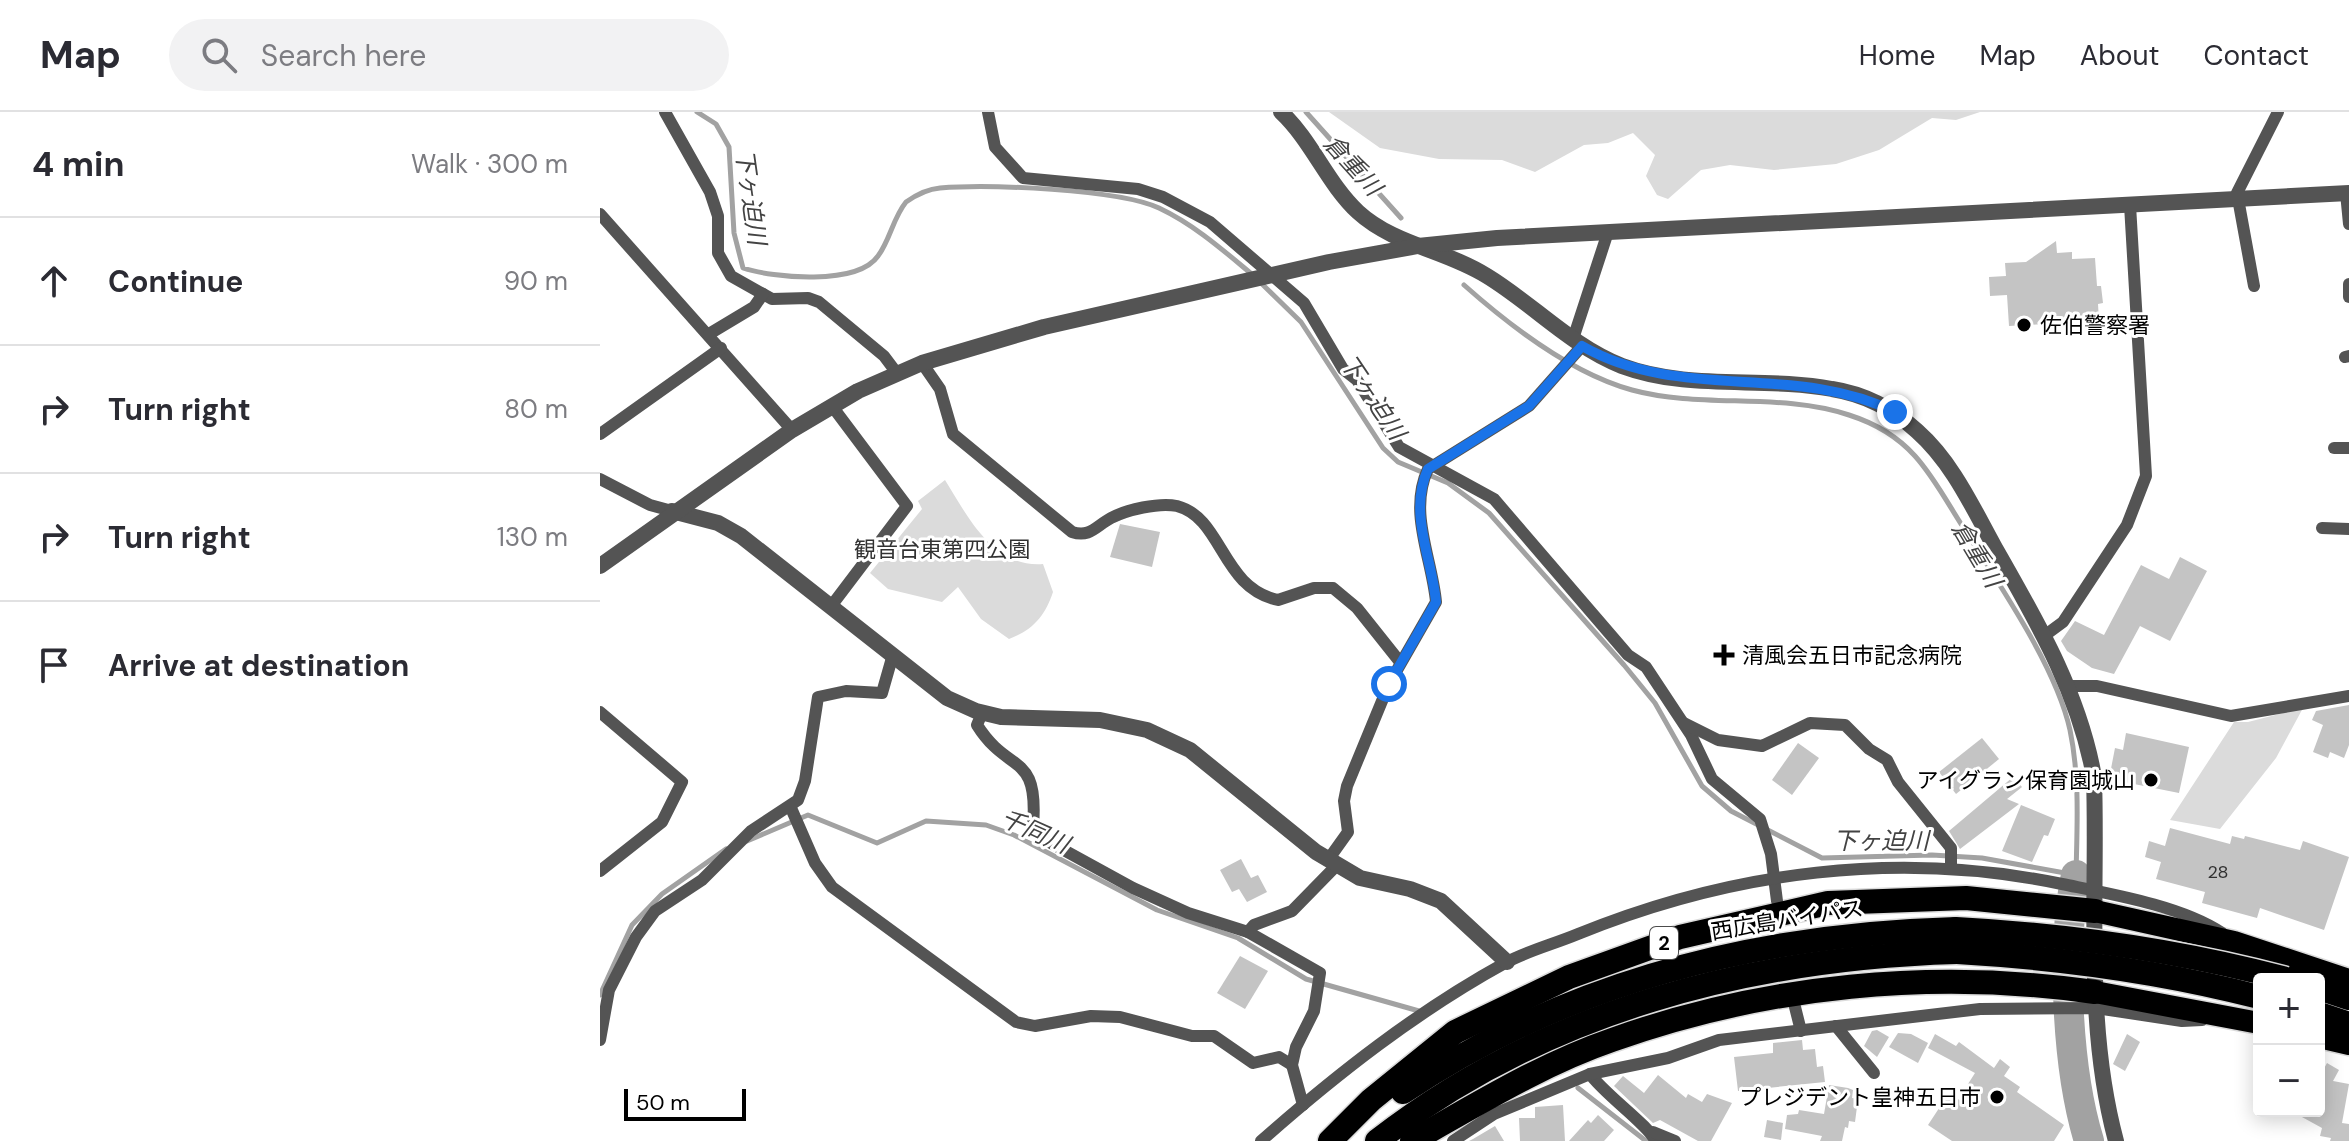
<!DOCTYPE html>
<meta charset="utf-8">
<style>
body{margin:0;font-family:"DM Sans","Noto Sans JP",sans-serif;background:#f2f2f3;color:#2b2b33}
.controls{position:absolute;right:24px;bottom:24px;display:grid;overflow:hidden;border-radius:8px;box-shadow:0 4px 20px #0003}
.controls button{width:72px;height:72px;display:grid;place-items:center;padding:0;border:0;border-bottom:2px solid #e1e1e2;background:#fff;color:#2b2b33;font:40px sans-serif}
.scale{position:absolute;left:24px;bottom:20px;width:122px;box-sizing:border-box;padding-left:8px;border:4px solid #000;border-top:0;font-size:22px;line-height:28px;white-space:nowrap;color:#000;-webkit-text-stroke:6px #fff;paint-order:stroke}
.stop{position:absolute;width:24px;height:24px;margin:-18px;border:6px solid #1a73e8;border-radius:50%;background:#fff}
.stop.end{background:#1a73e8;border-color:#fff;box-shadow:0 2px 8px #0008}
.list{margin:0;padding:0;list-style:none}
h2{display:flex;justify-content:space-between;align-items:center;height:104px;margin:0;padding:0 32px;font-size:34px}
h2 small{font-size:26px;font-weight:400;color:#7c7c81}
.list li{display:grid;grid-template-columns:52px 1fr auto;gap:24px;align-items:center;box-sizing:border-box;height:128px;padding:0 32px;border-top:2px solid #e1e1e2}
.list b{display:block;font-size:30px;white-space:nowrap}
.list em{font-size:26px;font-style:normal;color:#7c7c81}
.icon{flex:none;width:44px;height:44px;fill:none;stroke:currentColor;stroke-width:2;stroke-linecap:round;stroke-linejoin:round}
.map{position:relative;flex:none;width:1749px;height:1029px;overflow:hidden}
header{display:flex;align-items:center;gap:48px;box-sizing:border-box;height:112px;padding:0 40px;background:#fff;border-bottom:2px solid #e1e1e2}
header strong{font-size:38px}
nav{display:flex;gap:44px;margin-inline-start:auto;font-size:28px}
.search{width:560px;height:72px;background:#f2f2f3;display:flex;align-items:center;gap:20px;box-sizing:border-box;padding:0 28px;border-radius:44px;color:#7c7c81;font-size:30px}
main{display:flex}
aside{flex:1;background:#fff}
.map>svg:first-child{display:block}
.green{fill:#dbdbdb}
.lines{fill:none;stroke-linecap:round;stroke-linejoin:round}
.stream{stroke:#a2a2a2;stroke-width:5}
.river{stroke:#a2a2a2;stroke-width:30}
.building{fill:#c4c4c4}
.trunk-casing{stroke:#dbdbdb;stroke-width:25}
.motorway-casing{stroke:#dbdbdb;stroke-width:27}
.minor{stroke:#545454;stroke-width:12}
.tertiary{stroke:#545454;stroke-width:16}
.trunk{stroke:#000;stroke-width:22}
.motorway{stroke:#000;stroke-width:24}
.motorway-bridge-casing{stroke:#dbdbdb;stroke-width:27;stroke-linecap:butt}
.motorway-bridge{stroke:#000;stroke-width:24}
.route{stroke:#1a73e8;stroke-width:10}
.poi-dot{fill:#000;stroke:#fff;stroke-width:3}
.labels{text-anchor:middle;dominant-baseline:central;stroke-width:6;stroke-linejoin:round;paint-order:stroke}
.number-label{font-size:18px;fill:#313131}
.shield{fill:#fff;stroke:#4c4c4c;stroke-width:2}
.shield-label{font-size:20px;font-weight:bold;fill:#000}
.poi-label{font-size:22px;fill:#000;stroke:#fff;text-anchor:start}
.park-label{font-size:22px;fill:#323232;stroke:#fff}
.street-label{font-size:22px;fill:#000;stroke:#fff}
.water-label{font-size:24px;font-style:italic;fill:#434343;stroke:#fff}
</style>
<header>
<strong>Map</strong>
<div class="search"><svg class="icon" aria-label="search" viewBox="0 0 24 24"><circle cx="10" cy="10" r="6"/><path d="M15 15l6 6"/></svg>Search here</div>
<nav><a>Home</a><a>Map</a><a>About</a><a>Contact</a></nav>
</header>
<main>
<aside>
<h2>4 min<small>Walk · 300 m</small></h2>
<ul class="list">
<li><svg class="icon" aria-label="ahead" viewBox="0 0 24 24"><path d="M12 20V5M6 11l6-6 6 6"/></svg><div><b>Continue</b></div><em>90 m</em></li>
<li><svg class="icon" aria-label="right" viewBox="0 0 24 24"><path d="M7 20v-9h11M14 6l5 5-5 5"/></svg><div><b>Turn right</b></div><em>80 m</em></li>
<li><svg class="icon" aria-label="right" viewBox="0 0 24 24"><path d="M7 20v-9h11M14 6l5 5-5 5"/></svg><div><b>Turn right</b></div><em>130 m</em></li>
<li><svg class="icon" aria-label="arrive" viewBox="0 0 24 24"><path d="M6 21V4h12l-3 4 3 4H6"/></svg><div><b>Arrive at destination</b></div></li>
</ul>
</aside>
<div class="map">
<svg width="1749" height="1029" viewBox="0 0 1749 1029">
<rect width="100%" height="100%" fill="#fff"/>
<g class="green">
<polygon points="729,0 1380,0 1356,8 1332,6 1279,38 1236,52 1174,58 1130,53 1101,58 1068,87 1057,83 1046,64 1055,43 1033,21 1008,31 984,33 935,60 902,48 839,47 780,36"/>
<path d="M345,368c23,37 48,88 98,84l10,28c-8,24 -20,38 -44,47l-28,-20 -23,-32 -16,15 -54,-13 -18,-16 52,-64 -4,-8z"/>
<polygon points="1703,596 1676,646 1620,717 1570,708 1634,610 1648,610"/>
</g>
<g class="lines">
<g class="stream">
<path d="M97,0l19,12 13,23 5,86 9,35c30,10 114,18 135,-12 12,-16 15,-38 28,-54 10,-7 21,-13 34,-14 47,-4 178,1 219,20 36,17 65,43 95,68"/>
<polyline points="706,0 801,106"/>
<path d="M661,171l40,39 82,126 15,14 50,21 41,30 135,152 31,38 47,83 29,25 91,47 110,-3 50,3 94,17c1,-48 4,-97 -6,-145 -14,-64 -72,-147 -107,-203 -15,-23 -29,-50 -48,-71 -17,-19 -41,-33 -66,-41 -69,-23 -147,-6 -217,-25 -59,-16 -123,-65 -168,-105"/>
<polyline points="147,729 208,703 277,731 326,709 386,713 414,723 557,798 638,826 706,867 819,899"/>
<polyline points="0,883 32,813 62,782 126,737"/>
<polyline points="978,976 1046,1029"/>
</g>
<path class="river" d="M1476,763c-15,74 -9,194 13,266"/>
</g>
<g class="building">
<polygon points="1456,129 1457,141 1472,140 1472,147 1495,146 1497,174 1501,174 1503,191 1498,192 1499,209 1409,214 1407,183 1390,184 1389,165 1406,164 1405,151 1426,150"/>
<polygon points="520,412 560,420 552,455 510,445"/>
<polygon points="1580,445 1607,459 1570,529 1540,514 1514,562 1492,556 1467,539 1461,529 1475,509 1504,523 1541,453 1569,467"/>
<polygon points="1749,593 1749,633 1744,646 1730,640 1728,646 1713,640 1723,613 1712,608 1716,599"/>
<polygon points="1526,621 1589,635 1579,681 1509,667 1515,636 1523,638"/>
<polygon points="1382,626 1399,647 1356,682 1339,660"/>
<polygon points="1198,631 1219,646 1192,683 1172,668"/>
<polygon points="1413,665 1422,675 1407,687 1419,692 1360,737 1349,719"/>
<polygon points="1421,693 1455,707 1448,724 1444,723 1432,750 1402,739"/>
<polygon points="1570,716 1630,732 1632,724 1644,727 1645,724 1700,738 1703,729 1749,745 1724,818 1660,796 1657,806 1602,791 1605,780 1556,767 1561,750 1545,745 1549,729 1565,734"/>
<polygon points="641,747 651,766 658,763 667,780 647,790 639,777 632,780 620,758"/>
<polygon points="640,844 668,859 645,897 617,881"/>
<polygon points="1277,918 1289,925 1277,945 1264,934 1272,919"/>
<polygon points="1298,921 1311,922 1328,931 1318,951 1289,935"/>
<polygon points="1335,922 1356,934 1359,930 1394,956 1400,947 1410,955 1404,964 1420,975 1417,980 1464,1013 1454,1029 1352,1029 1328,1013 1349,981 1371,996 1368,972 1375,961 1328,936"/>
<polygon points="1527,922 1540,930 1525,959 1513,952"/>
<polygon points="1202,928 1203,938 1215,937 1217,955 1223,954 1225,970 1138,979 1134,945 1173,941 1173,931"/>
<polygon points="1727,951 1739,958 1733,969 1749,972 1742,1011 1749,1012 1749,1029 1730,1029 1731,1026 1720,1024 1722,1016 1691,999 1719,999 1719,966"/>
<polygon points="1058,963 1086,986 1088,982 1102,990 1107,982 1132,991 1111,1029 1098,1029 1060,1008 1053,1011 1014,974 1023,964 1044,981"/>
<polygon points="1229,973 1248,976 1253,978 1252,986 1258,987 1255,1010 1249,1009 1248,1016 1245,1015 1242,1029 1220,1029 1222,1024 1185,1017 1187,1003 1198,1002 1199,998 1224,1002"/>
<polygon points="963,993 965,1029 920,1029 919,1006 935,1006 935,995"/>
<polygon points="998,1003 1014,1018 1004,1029 969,1029 988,1008 991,1011"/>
<polygon points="1167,1008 1183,1011 1181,1028 1164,1025"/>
<polygon points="895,1014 904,1029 869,1029 873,1027"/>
</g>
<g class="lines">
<defs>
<g id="trunk">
<polyline points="1495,799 1634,830 1749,868"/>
<polyline points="1495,880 1659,911"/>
<polyline points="1719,925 1749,932"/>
</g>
<g id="motorway">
<polyline points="1719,876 1749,886"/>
<polyline points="1719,902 1749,912"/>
<path d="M803,980c166,-111 356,-158 553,-163"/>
<polyline points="730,1029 771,988 855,920 969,865 1080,825 1228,791 1366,786 1495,799"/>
<path d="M777,1029c167,-130 372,-183 580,-189"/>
<path d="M812,1029c64,-36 130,-77 200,-101 154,-55 321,-71 483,-48"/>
</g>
</defs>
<use href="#trunk" class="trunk-casing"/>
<use href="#motorway" class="motorway-casing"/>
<g class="minor">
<polyline points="65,0 110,80 118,104 118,141 131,164 172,187 208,186 219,190 284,244 296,260"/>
<polyline points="388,0 395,35 423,66 538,77 563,85 610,110 704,191 743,257 757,268 799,335 894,387 1028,543 1046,555 1091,623 1112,667 1160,707 1171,742 1177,789"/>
<polyline points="1746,81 1749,112"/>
<polyline points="0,102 192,318"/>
<polyline points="1749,172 1749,185"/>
<polyline points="1654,174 1637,81 1678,0"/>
<polyline points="109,222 154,195 163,182"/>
<polyline points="973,227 1008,120"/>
<polyline points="1745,245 1749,244"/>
<path d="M322,251l18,26 13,45 119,98c18,6 24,-6 39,-14 15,-8 48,-16 66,-12 46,12 44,82 101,94l36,-12h19l24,20 43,54"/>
<polyline points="0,322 121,236"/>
<polyline points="1734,336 1749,336"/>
<polyline points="0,367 50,393 72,399"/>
<polyline points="1722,416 1749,417"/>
<polyline points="232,493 307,394 232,294"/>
<polyline points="1444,524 1463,510 1527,413 1546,364 1530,93"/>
<polyline points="1468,574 1497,574 1631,604 1749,584"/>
<polyline points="0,600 82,670 62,710 0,759"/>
<path d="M382,601l-5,12c32,51 62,25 56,102l7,10 93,51 55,25 60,19"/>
<polyline points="1084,611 1118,628 1162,634 1210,611 1245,613 1269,637 1287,648 1298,670 1351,736 1351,755"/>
<polyline points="191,696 215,751 232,775 416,910 435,914 491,904 520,905 592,924 614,924 653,951 679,945 692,953"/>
<path d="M728,748l20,-28 -4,-31 3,-15 42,-102 47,-82c-4,-44 -28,-90 -8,-133l101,-63 53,-60"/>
<polyline points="1195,895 1201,919"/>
<polyline points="1236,914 1274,961"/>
<polyline points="0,928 9,878 36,825 55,799 102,768 151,719 198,688 205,669 218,585 246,579 282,581 292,546"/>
<path d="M990,962c15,21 61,53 65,67"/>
<polyline points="703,993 692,953 696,935 714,899 720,861 648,820 654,813 692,799 737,753"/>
<polyline points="1053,1020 1075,1029"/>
<path d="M661,1029c76,-67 155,-129 244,-178 22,-12 49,-19 73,-29 155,-63 320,-84 484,-50 49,10 120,22 160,49"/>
<polyline points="853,1029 894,1002 990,962 1068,946 1119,928 1380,897 1496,896 1582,909 1602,908"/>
</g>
<g class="tertiary">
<path d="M681,0c31,29 46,71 77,100 36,33 88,38 129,64 46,28 84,70 135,90 67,25 141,10 210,23 32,5 61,20 85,42 35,31 55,75 77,115 42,74 85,146 100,231 4,121 -10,245 22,364"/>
<polyline points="72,399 118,411 141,424 347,586 376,599 401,605 500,608 547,618 590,638 716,740 760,766 810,777 841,789 907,850"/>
<polyline points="0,454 192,318 258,279 322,251 444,215 729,150 818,134 897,126 1749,81"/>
</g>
<use href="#trunk" class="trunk"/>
<use href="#motorway" class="motorway"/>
<defs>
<g id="motorway-bridge">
<path d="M1356,817c113,6 221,21 330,50"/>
<path d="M1357,840c103,6 202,19 302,45"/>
</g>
</defs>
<use href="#motorway-bridge" class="motorway-bridge-casing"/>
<use href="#motorway-bridge" class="motorway-bridge"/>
</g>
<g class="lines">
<path class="route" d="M789,572l47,-82c-4,-44 -28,-89 -8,-133l101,-63 53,-60c100,57 212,16 313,66"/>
</g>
<g class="poi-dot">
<circle cx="1424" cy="213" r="8"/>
<path d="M1120 531h8v8h8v8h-8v8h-8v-8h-8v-8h8z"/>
<circle cx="1551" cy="668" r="8"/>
<circle cx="1397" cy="985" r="8"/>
</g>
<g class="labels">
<g class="number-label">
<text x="1618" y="760">28</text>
</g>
<rect class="shield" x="1050" y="815" width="28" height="32" rx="6"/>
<g class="shield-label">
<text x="1064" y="831">2</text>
</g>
<g class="poi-label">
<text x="1440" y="213">佐伯警察署</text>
<text x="1142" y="543">清風会五日市記念病院</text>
<text x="1535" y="668" text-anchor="end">アイグラン保育園城山</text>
<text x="1381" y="985" text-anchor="end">プレジデント皇神五日市</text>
</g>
<g class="park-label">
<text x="342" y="437">観音台東第四公園</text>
</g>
<g class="street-label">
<text transform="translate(1187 808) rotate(-9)">西広島バイパス</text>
</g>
<g class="water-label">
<text transform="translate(753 53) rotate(48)">倉重川</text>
<text transform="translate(151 85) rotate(82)">下ヶ迫川</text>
<text transform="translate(773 285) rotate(56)">下ヶ迫川</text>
<text transform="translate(1377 442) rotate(59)">倉重川</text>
<text transform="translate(435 719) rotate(24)">千同川</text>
<text x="1281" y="728">下ヶ迫川</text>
</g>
</g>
</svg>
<div class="controls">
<button>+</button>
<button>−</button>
</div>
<div class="scale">50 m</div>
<div class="stop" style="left:789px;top:572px"></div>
<div class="stop end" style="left:1295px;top:300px"></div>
</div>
</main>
